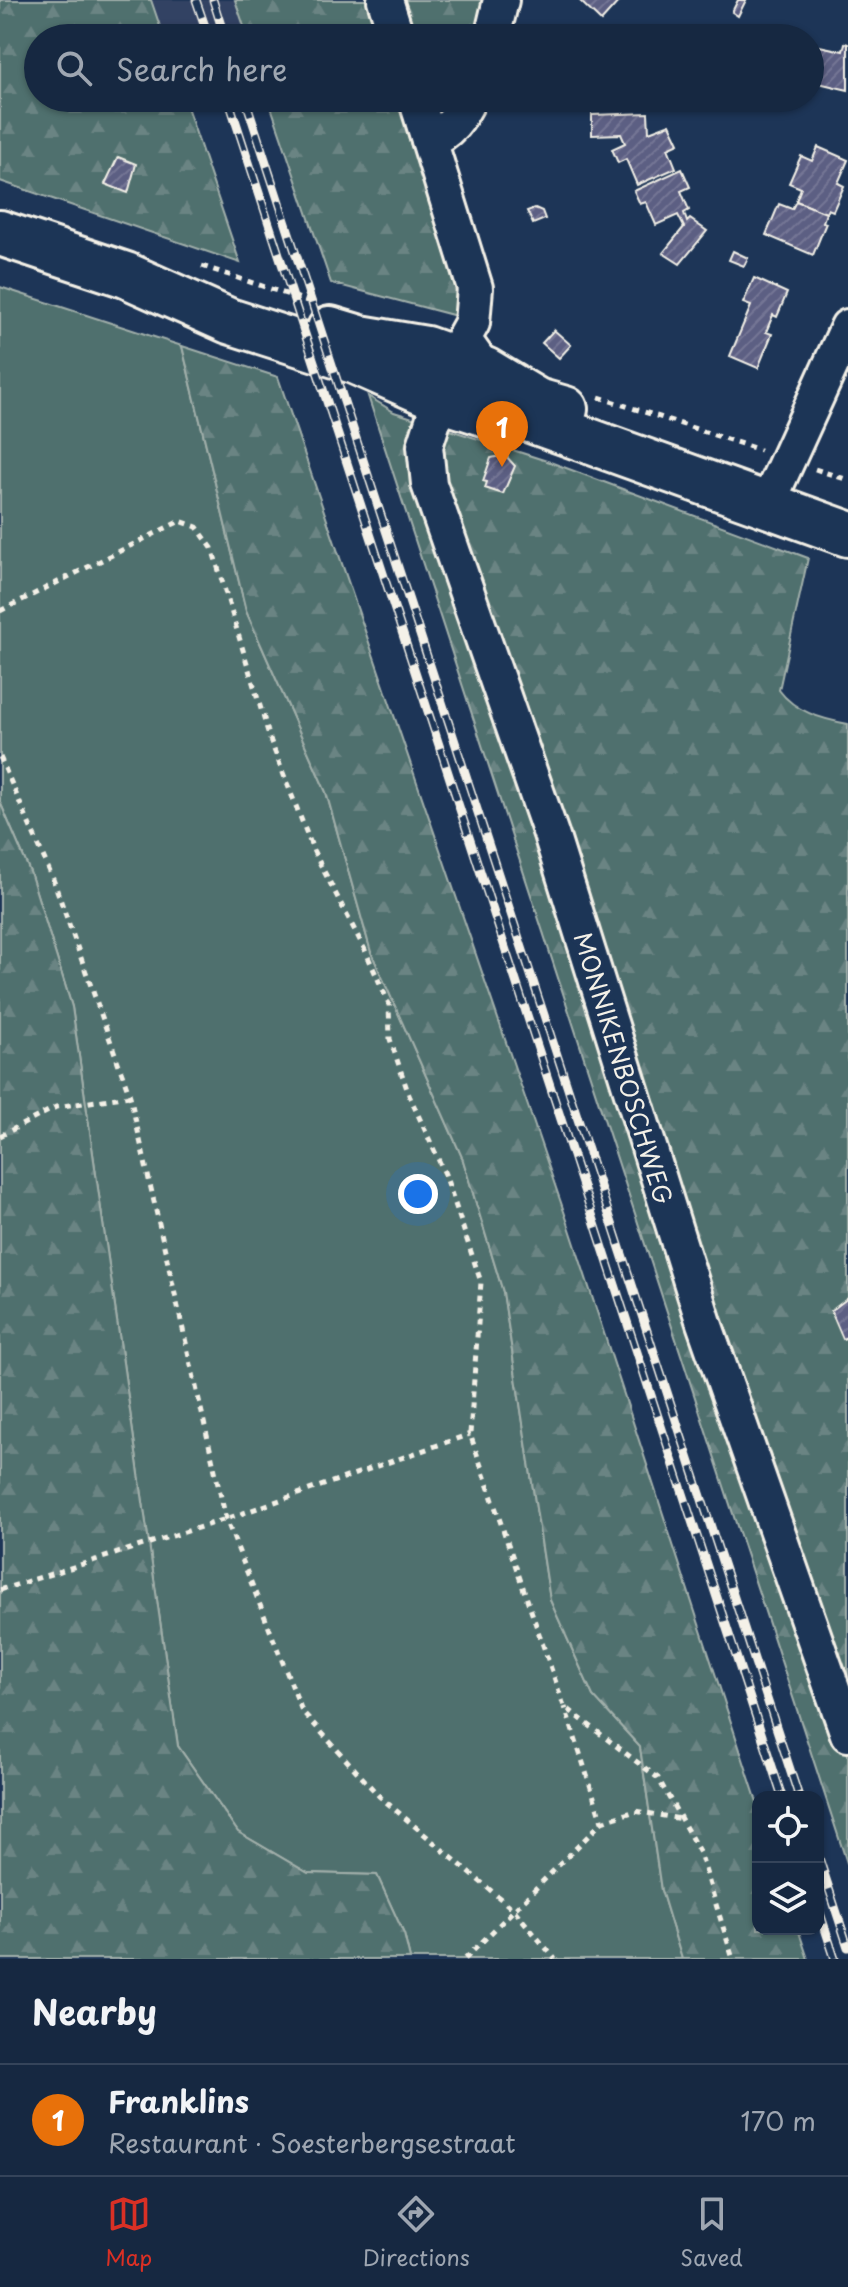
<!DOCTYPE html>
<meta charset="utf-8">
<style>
body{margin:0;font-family:"Playpen Sans",sans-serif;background:#23344c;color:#f1f3f6}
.controls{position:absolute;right:24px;bottom:24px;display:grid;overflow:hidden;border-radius:16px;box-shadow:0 2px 6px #0004}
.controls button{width:72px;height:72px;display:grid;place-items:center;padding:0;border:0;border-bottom:2px solid #35445a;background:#162841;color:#f1f3f6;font:40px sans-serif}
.you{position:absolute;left:418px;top:1194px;width:28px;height:28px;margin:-20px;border:6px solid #fff;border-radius:50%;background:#1a73e8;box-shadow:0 0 0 12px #1a73e833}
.badge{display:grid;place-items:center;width:52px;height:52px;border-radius:50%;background:#d93025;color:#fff;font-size:26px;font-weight:700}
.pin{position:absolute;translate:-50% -66px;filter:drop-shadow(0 2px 4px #0008)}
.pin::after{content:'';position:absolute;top:42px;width:28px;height:24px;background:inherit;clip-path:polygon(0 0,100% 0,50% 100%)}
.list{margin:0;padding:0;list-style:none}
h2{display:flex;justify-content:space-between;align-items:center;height:104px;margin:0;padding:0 32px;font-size:34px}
h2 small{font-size:26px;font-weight:400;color:#9ea6b1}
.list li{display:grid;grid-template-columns:52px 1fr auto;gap:24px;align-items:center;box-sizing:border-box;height:112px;padding:0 32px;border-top:2px solid #35445a}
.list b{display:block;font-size:30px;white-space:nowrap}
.list p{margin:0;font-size:26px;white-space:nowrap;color:#9ea6b1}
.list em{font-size:26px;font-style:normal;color:#9ea6b1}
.icon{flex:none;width:44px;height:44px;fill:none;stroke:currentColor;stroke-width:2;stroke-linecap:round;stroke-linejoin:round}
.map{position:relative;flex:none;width:848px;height:1959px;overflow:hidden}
.search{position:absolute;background:#162841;box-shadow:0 2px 6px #0004;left:24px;right:24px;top:24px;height:88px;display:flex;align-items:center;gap:20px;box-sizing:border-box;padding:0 28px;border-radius:44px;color:#9ea6b1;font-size:30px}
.sheet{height:216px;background:#162841}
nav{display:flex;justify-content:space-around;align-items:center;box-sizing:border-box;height:112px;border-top:2px solid #35445a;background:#162841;font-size:22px;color:#9ea6b1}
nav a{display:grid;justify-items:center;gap:4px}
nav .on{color:#d93025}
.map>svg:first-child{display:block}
.built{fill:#304264}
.green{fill:#506f6e;stroke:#a2b0ab;stroke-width:2}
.forest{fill:url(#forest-firs);stroke:#a2b0ab;stroke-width:2}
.building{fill:url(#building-hatch);stroke:#f4f1e8;stroke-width:2}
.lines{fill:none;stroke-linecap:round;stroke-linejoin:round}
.street-casing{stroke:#f4f1e8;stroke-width:40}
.secondary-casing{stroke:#f4f1e8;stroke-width:50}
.path{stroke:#f4f1e8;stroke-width:5;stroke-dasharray:6 6;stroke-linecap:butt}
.street{stroke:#1d3557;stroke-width:34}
.secondary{stroke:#1d3557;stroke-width:44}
.rail-casing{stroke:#f4f1e8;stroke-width:9}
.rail{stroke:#1d3557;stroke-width:6;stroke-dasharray:18;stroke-linecap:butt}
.labels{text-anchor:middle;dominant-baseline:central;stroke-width:7;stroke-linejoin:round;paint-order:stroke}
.street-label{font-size:24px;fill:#f4f1e8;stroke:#1d3557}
</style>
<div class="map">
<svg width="848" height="1959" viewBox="0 0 848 1959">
<defs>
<pattern id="forest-firs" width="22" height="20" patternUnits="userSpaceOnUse" patternTransform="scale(2)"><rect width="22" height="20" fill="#506f6e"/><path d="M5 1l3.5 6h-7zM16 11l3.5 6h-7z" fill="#6a8483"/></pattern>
<pattern id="building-hatch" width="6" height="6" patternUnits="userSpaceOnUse" patternTransform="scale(2)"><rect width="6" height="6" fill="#5c5f83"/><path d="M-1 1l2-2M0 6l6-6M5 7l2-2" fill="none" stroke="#747695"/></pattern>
</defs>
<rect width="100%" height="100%" fill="#1d3557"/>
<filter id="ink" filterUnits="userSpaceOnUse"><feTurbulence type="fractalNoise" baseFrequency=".0125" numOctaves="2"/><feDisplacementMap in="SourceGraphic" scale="16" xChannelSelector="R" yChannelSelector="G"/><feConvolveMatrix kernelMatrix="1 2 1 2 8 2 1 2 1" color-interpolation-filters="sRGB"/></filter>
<g filter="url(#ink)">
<polygon class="built" points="151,0 235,0 248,38 164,38"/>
<polygon class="green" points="0,287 182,346 246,611 326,792 371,952 462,1157 503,1292 550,1600 593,1696 640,1747 661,1890 682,1959 410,1959 404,1934 377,1875 308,1873 238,1832 178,1746 72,1007 30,872 0,802"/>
<g class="forest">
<polygon points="0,0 151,0 164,38 38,38 38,98 184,98 240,263 0,181"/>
<polygon points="235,0 373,0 385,38 248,38"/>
<polygon points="404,0 485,0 478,38 414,38"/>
<polygon points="268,98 404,98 426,166 464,318 331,283"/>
<polygon points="182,346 278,377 569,1226 758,1805 758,1929 798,1929 808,1959 682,1959 661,1890 640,1747 593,1696 550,1600 503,1292 462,1157 371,952 326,792 246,611"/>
<path d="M368,396l26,16 156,50 258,96 -29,132c16,22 43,29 69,34v1142z"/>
<polygon points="0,802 30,872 72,1007 178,1746 238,1832 308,1873 377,1875 404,1934 410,1959 0,1959"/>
</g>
<g class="building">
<polygon points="579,0 620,0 601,21"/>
<polygon points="738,0 746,0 738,16 732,12"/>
<polygon points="845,43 848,44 848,90 810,81 810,44 843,51"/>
<polygon points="648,113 649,132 670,124 679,143 668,148 676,168 637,185 626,159 618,163 612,149 625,143 621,134 592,135 592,115"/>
<polygon points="818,147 848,160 838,183 844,186 833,211 828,209 826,213 796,201 801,188 789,183 801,156 812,161"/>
<polygon points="118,157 136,164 128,193 105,184"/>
<polygon points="682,169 690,187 681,191 689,210 684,213 687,222 690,219 707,231 680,264 663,253 684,227 678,215 656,225 646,202 640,204 634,191"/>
<polygon points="796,201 826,213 823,222 826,223 813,255 766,235 779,204 792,209"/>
<polygon points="535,208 542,211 545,219 533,224 527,211"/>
<polygon points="733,251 748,258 744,266 729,260"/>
<polygon points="754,278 787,293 777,317 773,315 766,332 772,334 758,368 730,356 751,306 743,303"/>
<polygon points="554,330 571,345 559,358 542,343"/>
<polygon points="505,455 515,466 503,494 485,488 487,482 483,481 491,458"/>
<polygon points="848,1298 848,1337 843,1339 831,1311"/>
</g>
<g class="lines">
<defs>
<g id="street">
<polyline points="385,0 397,38"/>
<polyline points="492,38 501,0"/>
<polyline points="416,98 475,288 472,323 463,339 485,370"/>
<path d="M429,140c20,-7 31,-23 40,-42"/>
<polyline points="440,399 425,446 429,484 551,834 704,1323 848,1734"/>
<polyline points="766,507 848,327"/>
</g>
<g id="secondary">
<polyline points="0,233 126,275 229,321 354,361 440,399 487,414 528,419 848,534"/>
<polyline points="330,329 360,338 426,349 485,370 537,401 565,409"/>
</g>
</defs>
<use href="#street" class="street-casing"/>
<use href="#secondary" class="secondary-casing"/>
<g class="path">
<polyline points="202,266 310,302"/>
<polyline points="599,397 760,450"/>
<polyline points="815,469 848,480"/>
<polyline points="0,611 180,521 197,527 212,548 271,742 314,852 365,950 389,1004 390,1039 409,1095 445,1174 481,1282 470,1434 564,1706 658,1778 700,1853 733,1959"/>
<polyline points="0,757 53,879 130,1096 226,1519 302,1711 379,1796 515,1911 555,1959"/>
<polyline points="0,1136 56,1107 130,1096"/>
<polyline points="0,1590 226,1519 470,1434"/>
<polyline points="602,1822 635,1811 681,1819"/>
<polyline points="465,1959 602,1822 565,1707"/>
</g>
<use href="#street" class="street"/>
<use href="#secondary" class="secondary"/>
<defs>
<g id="rail">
<polyline points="196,0 209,38"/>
<polyline points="213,0 225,38"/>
<polyline points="228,98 782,1797"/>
<polyline points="245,98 799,1797"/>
<polyline points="818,1855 848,1947"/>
<polyline points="818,1907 835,1959"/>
</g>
</defs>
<use href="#rail" class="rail-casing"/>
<use href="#rail" class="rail"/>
</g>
</g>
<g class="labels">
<g class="street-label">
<text transform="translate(624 1068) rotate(73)">MONNIKENBOSCHWEG</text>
</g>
</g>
</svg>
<div class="controls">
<button><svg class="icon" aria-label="locate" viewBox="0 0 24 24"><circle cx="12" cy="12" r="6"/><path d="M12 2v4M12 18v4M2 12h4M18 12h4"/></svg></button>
<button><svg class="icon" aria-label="layers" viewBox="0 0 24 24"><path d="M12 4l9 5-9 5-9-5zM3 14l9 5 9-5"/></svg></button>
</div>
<div class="you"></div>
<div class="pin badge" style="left:502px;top:467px;background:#e8710a">1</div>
<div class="search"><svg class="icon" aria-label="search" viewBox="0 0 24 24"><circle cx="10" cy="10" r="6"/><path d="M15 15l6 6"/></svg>Search here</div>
</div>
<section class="sheet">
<h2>Nearby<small></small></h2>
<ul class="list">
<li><span class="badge" style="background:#e8710a">1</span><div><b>Franklins</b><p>Restaurant · Soesterbergsestraat</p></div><em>170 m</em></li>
</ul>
</section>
<nav>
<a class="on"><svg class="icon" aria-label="map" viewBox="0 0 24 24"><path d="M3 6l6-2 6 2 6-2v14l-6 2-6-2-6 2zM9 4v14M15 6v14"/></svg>Map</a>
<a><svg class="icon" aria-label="directions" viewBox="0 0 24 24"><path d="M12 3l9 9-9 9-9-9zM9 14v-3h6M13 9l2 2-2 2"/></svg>Directions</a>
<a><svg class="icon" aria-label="saved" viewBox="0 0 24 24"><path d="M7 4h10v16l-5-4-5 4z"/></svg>Saved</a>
</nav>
